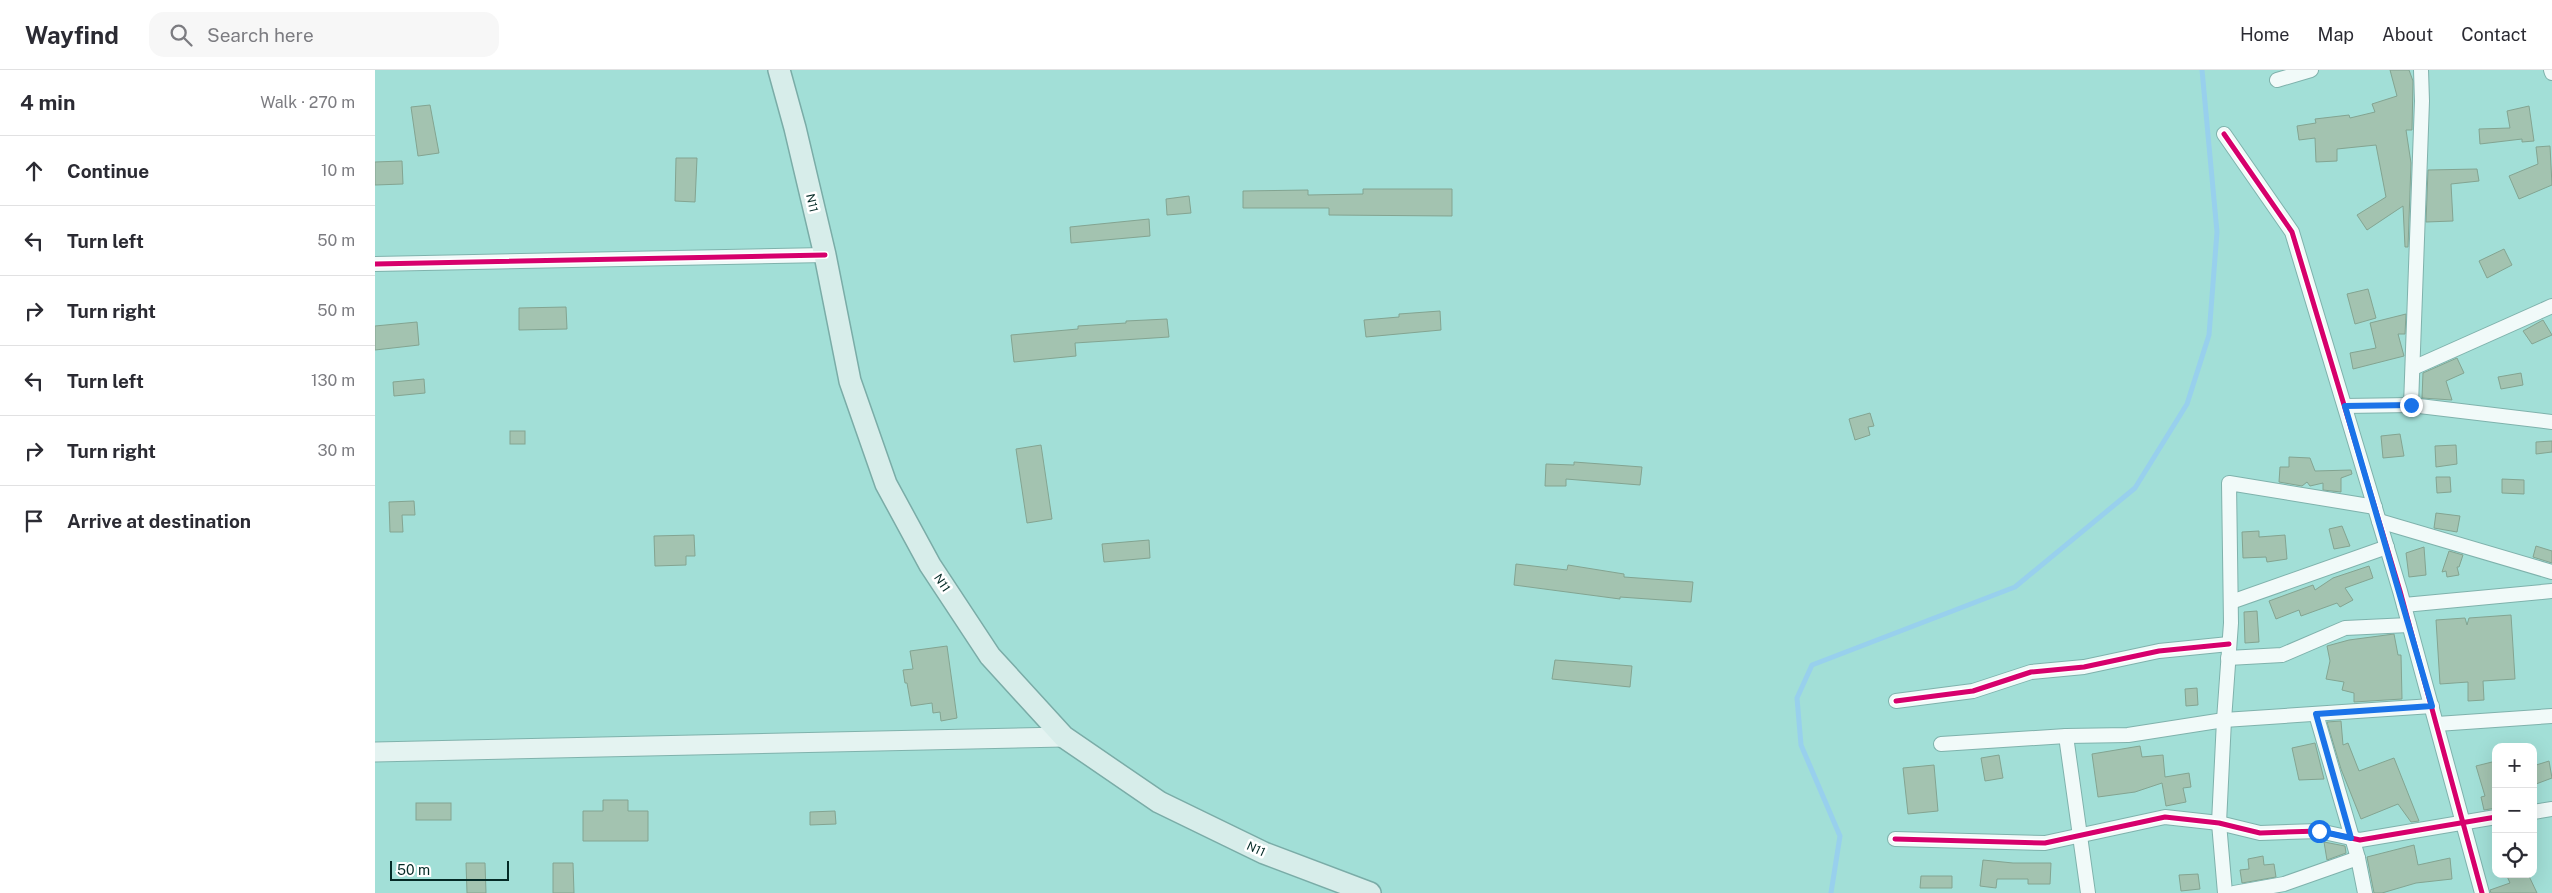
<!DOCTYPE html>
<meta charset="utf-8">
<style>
body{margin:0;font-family:"Public Sans",sans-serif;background:#f7f7f7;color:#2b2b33}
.controls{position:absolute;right:15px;bottom:15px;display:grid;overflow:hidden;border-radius:10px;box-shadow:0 5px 20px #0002}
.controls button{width:45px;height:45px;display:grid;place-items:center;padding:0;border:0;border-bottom:1px solid #e1e1e2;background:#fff;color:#2b2b33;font:25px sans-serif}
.scale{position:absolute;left:15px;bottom:12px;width:119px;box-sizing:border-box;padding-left:5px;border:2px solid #042a26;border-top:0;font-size:14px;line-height:18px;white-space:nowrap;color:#042a26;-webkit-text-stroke:4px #fff;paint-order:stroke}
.stop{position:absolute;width:15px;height:15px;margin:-11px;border:4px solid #1a73e8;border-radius:50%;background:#fff}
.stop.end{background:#1a73e8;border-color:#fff;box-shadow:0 1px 5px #0008}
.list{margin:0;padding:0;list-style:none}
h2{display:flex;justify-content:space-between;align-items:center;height:65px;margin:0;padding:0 20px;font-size:21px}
h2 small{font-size:16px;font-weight:400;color:#7c7c81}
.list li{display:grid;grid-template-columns:32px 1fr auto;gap:15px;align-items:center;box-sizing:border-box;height:70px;padding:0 20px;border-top:1px solid #e1e1e2}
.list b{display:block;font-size:19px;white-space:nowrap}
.list em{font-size:16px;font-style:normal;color:#7c7c81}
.icon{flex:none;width:28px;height:28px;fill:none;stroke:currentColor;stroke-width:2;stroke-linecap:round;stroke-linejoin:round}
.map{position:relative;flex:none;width:2177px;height:823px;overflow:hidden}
header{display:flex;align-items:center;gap:30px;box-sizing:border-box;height:70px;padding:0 25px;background:#fff;border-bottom:1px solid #e1e1e2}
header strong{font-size:24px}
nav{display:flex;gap:28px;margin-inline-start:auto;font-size:18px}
.search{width:350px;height:45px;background:#f7f7f7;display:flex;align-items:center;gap:12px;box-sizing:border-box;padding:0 18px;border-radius:15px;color:#7c7c81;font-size:19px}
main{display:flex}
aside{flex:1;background:#fff}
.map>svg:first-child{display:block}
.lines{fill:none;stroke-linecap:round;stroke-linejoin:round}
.stream{stroke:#98d0ed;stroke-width:5}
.building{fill:#a3c3b0;stroke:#83a491}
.street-casing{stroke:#7fb2ac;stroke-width:16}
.secondary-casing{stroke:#7fb2ac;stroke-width:21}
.primary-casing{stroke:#7aaca7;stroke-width:24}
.street{stroke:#f1faf9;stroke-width:14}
.secondary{stroke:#e4f3f1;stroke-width:19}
.primary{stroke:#d7edea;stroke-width:21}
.cycleway-casing{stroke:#fff;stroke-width:8}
.cycleway{stroke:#d6006c;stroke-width:5}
.route{stroke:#1a73e8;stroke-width:6}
.labels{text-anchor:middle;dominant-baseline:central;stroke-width:5;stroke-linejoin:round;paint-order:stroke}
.street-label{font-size:12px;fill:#042a26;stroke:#fff}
</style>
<header>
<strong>Wayfind</strong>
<div class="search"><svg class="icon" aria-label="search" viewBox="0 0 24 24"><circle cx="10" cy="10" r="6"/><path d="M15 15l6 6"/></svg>Search here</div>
<nav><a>Home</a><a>Map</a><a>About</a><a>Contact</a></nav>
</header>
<main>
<aside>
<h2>4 min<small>Walk · 270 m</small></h2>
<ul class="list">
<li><svg class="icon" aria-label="ahead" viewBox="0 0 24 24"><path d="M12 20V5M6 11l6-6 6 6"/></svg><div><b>Continue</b></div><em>10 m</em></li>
<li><svg class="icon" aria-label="left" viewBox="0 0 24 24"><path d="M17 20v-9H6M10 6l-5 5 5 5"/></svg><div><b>Turn left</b></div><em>50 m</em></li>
<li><svg class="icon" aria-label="right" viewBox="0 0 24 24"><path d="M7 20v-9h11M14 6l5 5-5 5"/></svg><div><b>Turn right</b></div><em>50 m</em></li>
<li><svg class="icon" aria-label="left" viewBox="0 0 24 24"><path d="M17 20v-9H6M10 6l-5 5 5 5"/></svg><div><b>Turn left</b></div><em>130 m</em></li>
<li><svg class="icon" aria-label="right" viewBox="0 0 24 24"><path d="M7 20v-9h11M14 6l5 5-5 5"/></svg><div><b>Turn right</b></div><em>30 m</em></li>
<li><svg class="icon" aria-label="arrive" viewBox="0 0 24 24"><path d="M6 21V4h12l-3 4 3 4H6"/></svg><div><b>Arrive at destination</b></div></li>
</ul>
</aside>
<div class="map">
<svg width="2177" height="823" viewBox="0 0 2177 823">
<rect width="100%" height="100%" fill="#a2dfd7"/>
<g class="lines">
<polyline class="stream" points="1456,823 1465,766 1426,675 1422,628 1437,595 1640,517 1760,418 1812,334 1834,265 1842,162 1827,0"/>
</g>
<g class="building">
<polygon points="2015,0 2034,0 2038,11 2037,60 2031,60 2036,93 2033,177 2030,177 2028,136 1992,160 1982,145 2011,127 2001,75 1962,79 1962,91 1941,92 1940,68 1924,70 1922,56 1941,53 1940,49 1974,45 1975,48 2000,42 1997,34 2022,26"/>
<polygon points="55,35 64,83 43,86 36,37"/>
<polygon points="2154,36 2159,71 2147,72 2147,69 2105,74 2104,59 2135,58 2132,41"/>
<polygon points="2175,76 2177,115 2144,129 2134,106 2163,94 2161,77"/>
<polygon points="301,88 322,88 320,132 300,131"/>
<polygon points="27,91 28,114 0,115 0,92"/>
<polygon points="2102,99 2104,111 2076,114 2078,151 2051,152 2053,100"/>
<polygon points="988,119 1077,119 1077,146 954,145 954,138 868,138 868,121 933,120 933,125 988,124"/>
<polygon points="814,126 816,143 792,145 791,129"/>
<polygon points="774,149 775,166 696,173 695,157"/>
<polygon points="2129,179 2137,195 2112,208 2104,191"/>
<polygon points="1993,219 2001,248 1980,254 1972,224"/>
<polygon points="191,237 192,259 144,260 144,238"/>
<polygon points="1065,241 1066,260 991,267 989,250 1024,247 1024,244"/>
<polygon points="2031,244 2030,264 2023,264 2029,286 1978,299 1975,283 2001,278 1995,253"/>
<polygon points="792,249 794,267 700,273 701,286 639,292 636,265 703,259 703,256 751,253 751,251"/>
<polygon points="2168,250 2177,265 2157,274 2148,261"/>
<polygon points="42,252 44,275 0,280 0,256"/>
<polygon points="2082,288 2089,303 2071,311 2077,330 2047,328 2048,303"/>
<polygon points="2146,303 2148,315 2126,319 2123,307"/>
<polygon points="49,309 50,323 19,326 18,312"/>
<polygon points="1495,343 1499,356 1493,357 1495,365 1480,370 1474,349"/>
<rect x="135" y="361" width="15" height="13"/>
<polygon points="2025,364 2029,386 2008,388 2006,366"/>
<polygon points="2177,371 2177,382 2161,384 2161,372"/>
<polygon points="666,375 677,449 652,453 641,379"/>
<polygon points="2081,375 2082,394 2061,397 2060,376"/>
<polygon points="1914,387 1935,388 1940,401 1976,400 1977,404 1966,408 1966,422 1948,420 1948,413 1935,416 1932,412 1927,416 1904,412 1905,397 1914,397"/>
<polygon points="1199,392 1267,397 1265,415 1191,409 1191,416 1170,416 1171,394 1199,395"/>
<polygon points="2061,407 2075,407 2076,422 2062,423"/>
<polygon points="2127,409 2149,410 2149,424 2127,423"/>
<polygon points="39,431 40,445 27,445 28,462 15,462 14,432"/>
<polygon points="2061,443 2085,446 2082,462 2059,458"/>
<polygon points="1967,456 1975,476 1959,479 1954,459"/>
<polygon points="1884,461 1884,467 1910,465 1912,489 1892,492 1891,487 1868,488 1867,462"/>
<polygon points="319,465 320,486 311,486 311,495 280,496 279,466"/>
<polygon points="774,470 775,488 729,492 727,474"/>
<polygon points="2161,476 2177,481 2177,493 2158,487"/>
<polygon points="2049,477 2051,505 2034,507 2031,483"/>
<polygon points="2074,481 2088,485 2084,497 2082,497 2084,505 2072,507 2071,501 2067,502"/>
<polygon points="1141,494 1192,500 1193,495 1249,504 1249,507 1318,512 1316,532 1245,527 1245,529 1139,515"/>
<polygon points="1994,496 1998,508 1970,518 1978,530 1965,537 1962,533 1926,546 1924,540 1901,549 1894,531 1938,515 1940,520 1958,508"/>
<polygon points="1882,541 1884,572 1870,573 1869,542"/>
<polygon points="2136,545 2140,609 2108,611 2109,630 2093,631 2093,612 2065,614 2061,550 2090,548 2092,555 2094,548"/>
<polygon points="2019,564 2023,585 2026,585 2027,629 1979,632 1979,623 1967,620 1969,612 1951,609 1955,591 1952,576 1974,570"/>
<polygon points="572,576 582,648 566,651 565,642 558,643 557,633 536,636 532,613 530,613 528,600 538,599 535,581"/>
<polygon points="1180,590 1257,596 1255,617 1177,609"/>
<polygon points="1822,618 1823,635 1811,636 1810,619"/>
<polygon points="1966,651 1968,675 1973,673 1984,701 2019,688 2044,751 2036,752 2023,734 1986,749 1966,699 1952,652"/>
<polygon points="1940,673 1949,709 1924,710 1917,678"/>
<polygon points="1765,676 1767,687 1788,685 1790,707 1814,703 1816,717 1808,718 1811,732 1791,736 1787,713 1760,722 1723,727 1717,684"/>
<polygon points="1624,685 1628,708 1610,711 1606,688"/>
<polygon points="2121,691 2121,738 2109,740 2106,727 2110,726 2101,696"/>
<polygon points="2174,691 2177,708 2161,714 2158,696"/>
<polygon points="1559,695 1563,741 1533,744 1528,698"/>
<polygon points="228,730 253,730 253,741 273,741 273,771 208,771 208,741 228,741"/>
<rect x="41" y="733" width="35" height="17"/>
<polygon points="460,741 461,754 435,755 435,742"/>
<polygon points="1949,772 1970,776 1971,783 1952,790"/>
<polygon points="2039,775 2043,795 2075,788 2077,809 2041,813 2007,823 1999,823 1992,787"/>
<polygon points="1888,786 1889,795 1899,794 1901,807 1867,813 1865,800 1874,799 1873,789"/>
<polygon points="1608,790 1638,793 1676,793 1675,814 1653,814 1653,809 1622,809 1621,818 1605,816"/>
<polygon points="91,793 110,793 111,823 92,823"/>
<polygon points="178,793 198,793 199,823 178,823"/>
<polygon points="1823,804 1825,819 1806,821 1804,805"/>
<polygon points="2131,804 2153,804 2162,823 2116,823 2115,820 2135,813"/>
<polygon points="1546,806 1577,806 1577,818 1545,818"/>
</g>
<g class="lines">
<defs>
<g id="street">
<polyline points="2046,0 2047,31 2036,335 2177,352"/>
<polyline points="2176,0 2177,3"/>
<polyline points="1902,10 1936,0"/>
<polyline points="1849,64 1917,162 2025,521 2107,823"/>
<polyline points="0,194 450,185"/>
<polyline points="2038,298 2177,236"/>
<polyline points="1970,336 2036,335"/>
<polyline points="2004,451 2177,502"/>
<polyline points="1856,532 2012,477"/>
<polyline points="2029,535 2177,521"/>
<polyline points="1853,588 1907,585 1970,558 2034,555"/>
<polyline points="1521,631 1598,621 1656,602 1709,597 1784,581 1854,574"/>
<polyline points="1941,644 1983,788 1990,823"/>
<polyline points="2062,654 2177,646"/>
<polyline points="1691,666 1713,823"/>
<polyline points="1566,674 1691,666 1753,665 1849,650 2057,636"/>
<polyline points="2158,742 2177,739"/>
<polyline points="1520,769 1670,773 1790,747 1844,753 1885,763 1944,761 1985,770 2121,747"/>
<polyline points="1850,823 1844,753 1849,650 1856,553 1854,413 2000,437"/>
<polyline points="1859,823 1909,814 1983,788"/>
</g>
<polyline id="secondary" points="0,682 689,667"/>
<polyline id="primary" points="404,0 420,58 450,185 475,311 511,414 555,495 615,586 689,667 784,732 889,783 995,823"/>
</defs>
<use href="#street" class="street-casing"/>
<use href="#secondary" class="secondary-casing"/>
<use href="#primary" class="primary-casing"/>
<use href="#street" class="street"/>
<use href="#secondary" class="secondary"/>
<use href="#primary" class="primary"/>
<defs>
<g id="cycleway">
<polyline points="1849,64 1917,162 2025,521 2107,823"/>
<polyline points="0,194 450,185"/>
<polyline points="1521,631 1598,621 1656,602 1709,597 1784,581 1854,574"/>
<polyline points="1520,769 1670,773 1790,747 1844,753 1885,763 1944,761 1985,770 2121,747"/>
</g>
</defs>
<use href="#cycleway" class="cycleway-casing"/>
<use href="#cycleway" class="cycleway"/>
</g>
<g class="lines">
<polyline class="route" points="1944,761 1976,768 1941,644 2057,636 1970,336 2036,335"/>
</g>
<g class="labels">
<g class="street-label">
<text transform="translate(437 133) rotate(77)">N11</text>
<text transform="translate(567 513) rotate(56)">N11</text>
<text transform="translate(881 779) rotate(25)">N11</text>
</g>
</g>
</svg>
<div class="controls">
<button>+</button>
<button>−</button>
<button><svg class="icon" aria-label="locate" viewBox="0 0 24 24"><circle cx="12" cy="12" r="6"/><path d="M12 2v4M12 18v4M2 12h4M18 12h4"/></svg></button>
</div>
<div class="scale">50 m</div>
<div class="stop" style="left:1944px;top:761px"></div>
<div class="stop end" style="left:2036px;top:335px"></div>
</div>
</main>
